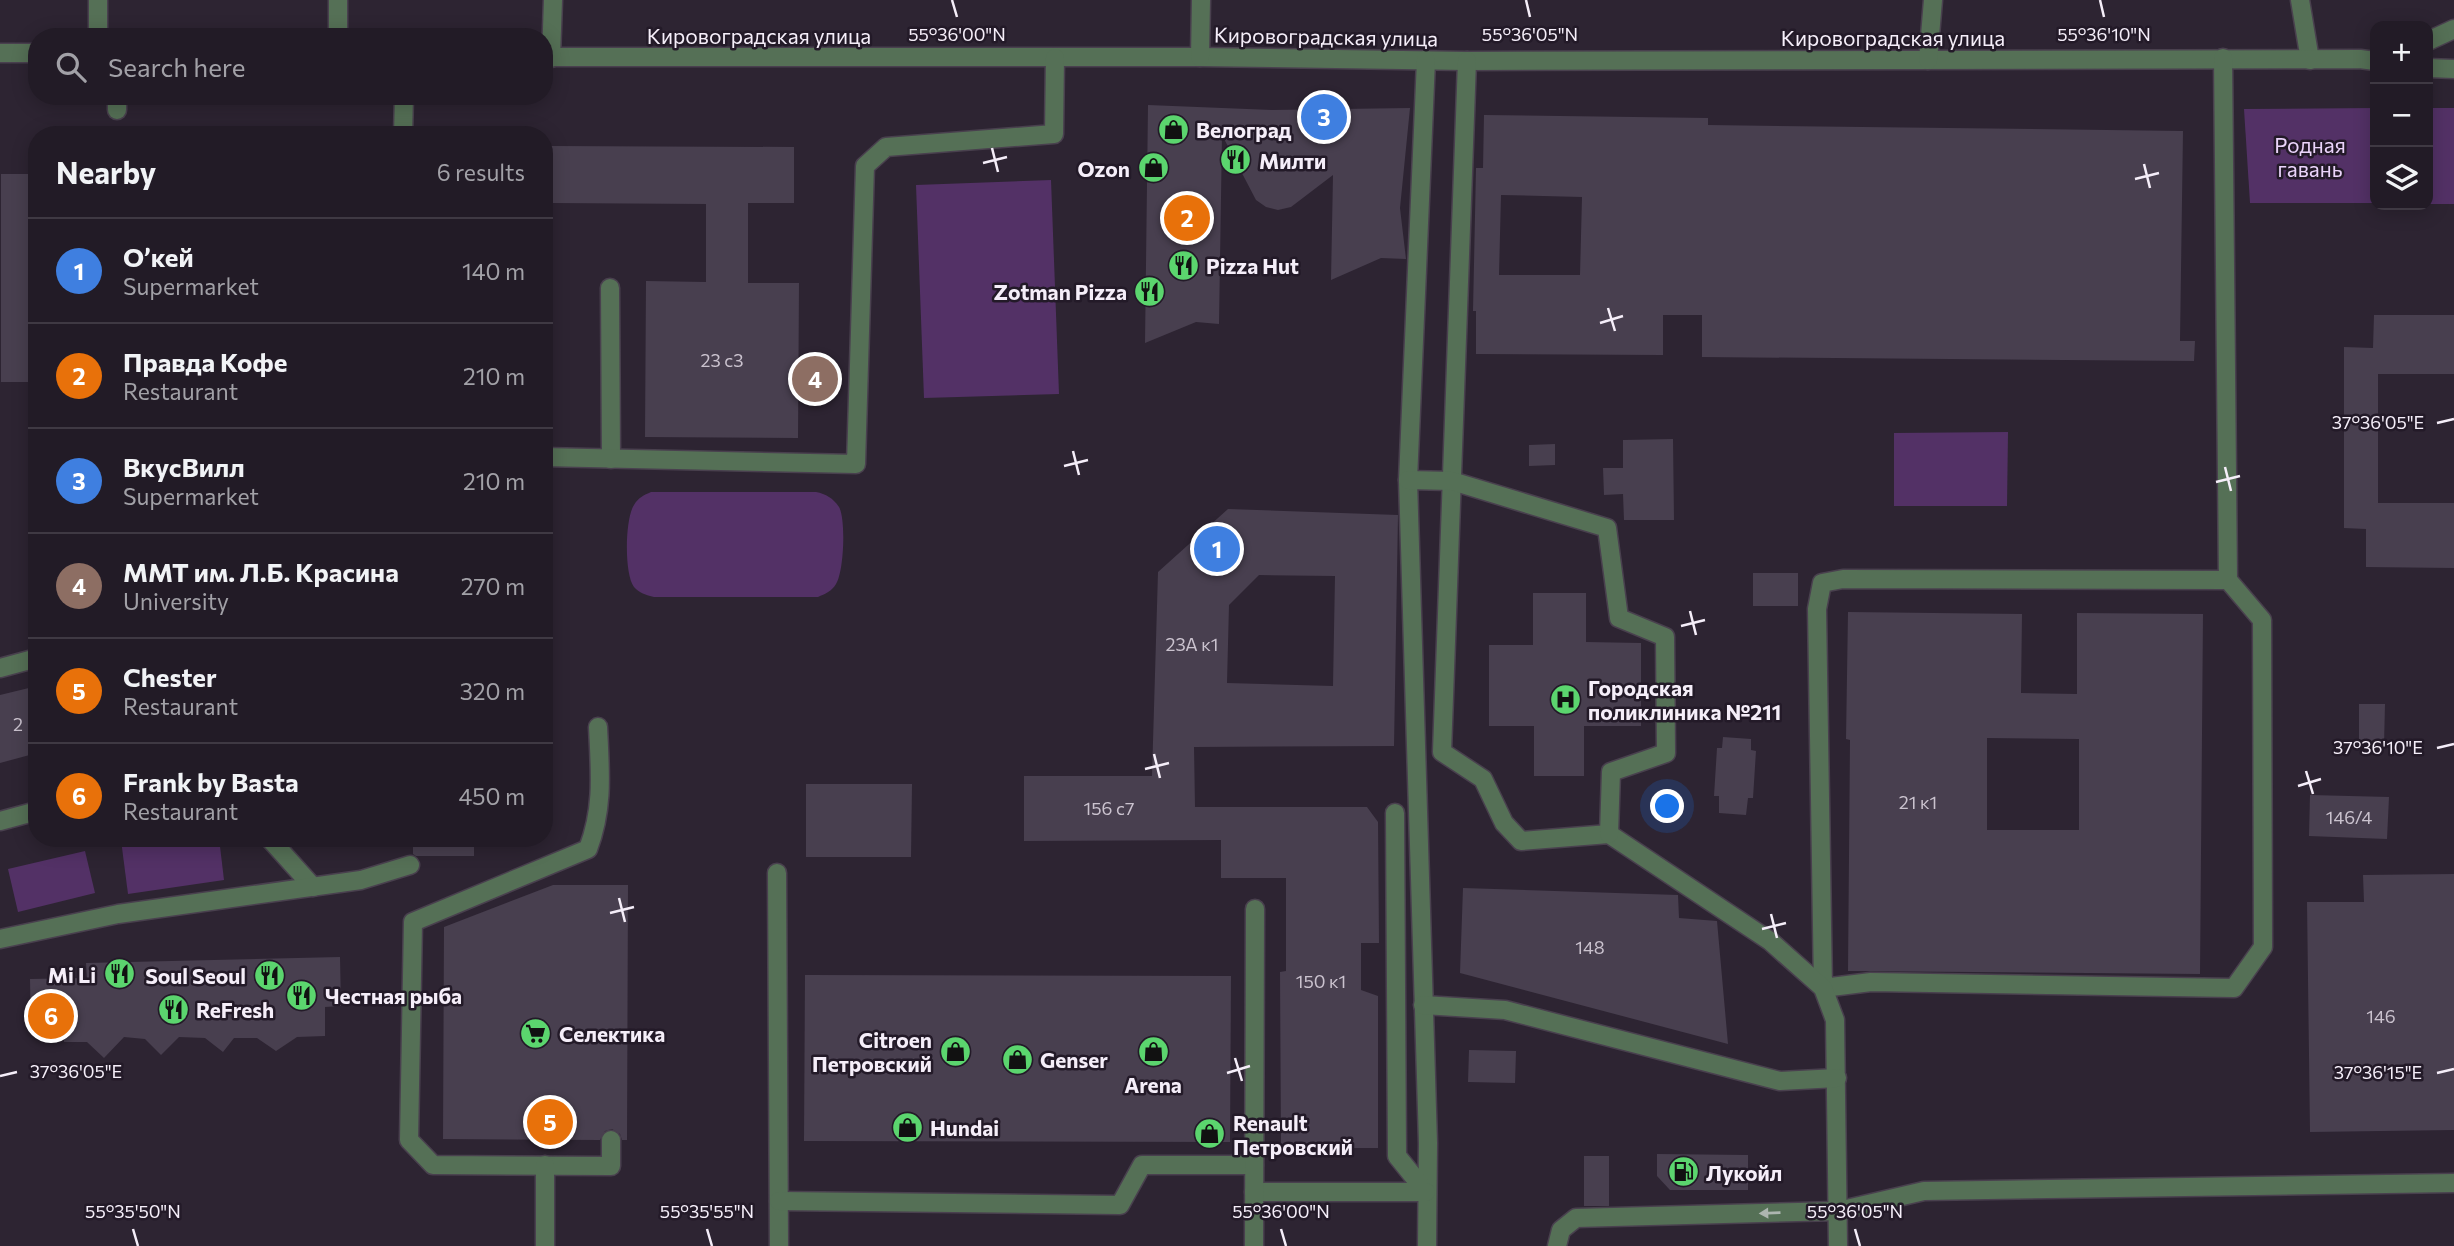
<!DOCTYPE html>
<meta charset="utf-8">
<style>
body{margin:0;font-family:Commissioner,sans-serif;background:#2a242e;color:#f1f3f6}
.controls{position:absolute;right:21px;top:21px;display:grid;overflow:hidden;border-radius:14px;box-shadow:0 4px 18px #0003}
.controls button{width:63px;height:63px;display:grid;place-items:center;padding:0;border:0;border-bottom:2px solid #3f3943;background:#221b26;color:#f1f3f6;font:35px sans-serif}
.you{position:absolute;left:1668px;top:807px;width:24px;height:24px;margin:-18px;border:5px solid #fff;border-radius:50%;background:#1a73e8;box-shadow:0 0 0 10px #1a73e833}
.badge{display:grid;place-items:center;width:46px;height:46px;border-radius:50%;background:#5bd56e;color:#fff;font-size:23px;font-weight:700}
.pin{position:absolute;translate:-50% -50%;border:4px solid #fff;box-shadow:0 2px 7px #0006}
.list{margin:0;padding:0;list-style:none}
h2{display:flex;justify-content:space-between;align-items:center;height:91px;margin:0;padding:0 28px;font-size:30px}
h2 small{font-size:23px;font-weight:400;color:#a2a1a7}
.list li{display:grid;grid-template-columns:46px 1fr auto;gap:21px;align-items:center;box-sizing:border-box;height:105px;padding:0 28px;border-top:2px solid #3f3943}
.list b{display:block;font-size:26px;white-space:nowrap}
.list p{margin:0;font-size:23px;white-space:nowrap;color:#a2a1a7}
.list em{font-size:23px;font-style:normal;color:#a2a1a7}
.icon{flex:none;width:38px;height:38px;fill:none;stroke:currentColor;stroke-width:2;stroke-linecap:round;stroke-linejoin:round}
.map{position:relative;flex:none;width:2454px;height:1246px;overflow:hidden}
.search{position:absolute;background:#221b26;box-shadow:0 4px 18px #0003;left:28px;top:28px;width:525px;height:77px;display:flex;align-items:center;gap:18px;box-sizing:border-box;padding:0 24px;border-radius:28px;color:#a2a1a7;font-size:26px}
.panel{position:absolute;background:#221b26;box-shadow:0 4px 18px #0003;left:28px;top:126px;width:525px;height:721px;border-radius:28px}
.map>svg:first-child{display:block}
.green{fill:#533166}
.building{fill:#483f4f;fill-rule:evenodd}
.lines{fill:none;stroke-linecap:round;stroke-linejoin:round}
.minor-casing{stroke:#49404e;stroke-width:21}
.minor{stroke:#557056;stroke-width:18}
.oneway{fill:#adb5b0}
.ticks{fill:none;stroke:#f5eef9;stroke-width:2.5}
.labels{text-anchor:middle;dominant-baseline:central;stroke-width:5;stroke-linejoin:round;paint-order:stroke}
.number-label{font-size:18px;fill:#cac2ce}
.street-label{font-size:21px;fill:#f5eef9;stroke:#231a28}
.poi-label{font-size:21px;font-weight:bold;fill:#f5eef9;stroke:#231a28;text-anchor:start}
.park-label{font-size:21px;fill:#ebd4fb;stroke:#231a28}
.ticks-label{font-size:18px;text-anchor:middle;fill:#f5eef9;stroke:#231a28;stroke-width:5;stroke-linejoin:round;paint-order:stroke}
</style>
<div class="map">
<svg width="2454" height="1246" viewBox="0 0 2454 1246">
<rect width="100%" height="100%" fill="#2d2432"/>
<g class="green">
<polygon points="2375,108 2375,203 2250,203 2244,109"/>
<rect x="2428" y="108" width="26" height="96"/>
<polygon points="1051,180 1059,394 924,398 916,185"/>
<polygon points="2008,432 2007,506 1894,506 1894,433"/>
<path d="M651,492h165c10,2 17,6 23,15 7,12 5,65 -3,77 -4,7 -11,10 -18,13h-164c-8,-2 -15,-4 -20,-10 -10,-13 -9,-69 0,-82 4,-7 10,-10 17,-13z"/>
<polygon points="137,838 219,838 224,880 128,894 121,840"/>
<polygon points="85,851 95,893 18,912 8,869"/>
</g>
<g class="building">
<polygon points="1148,105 1272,110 1410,108 1400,208 1406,259 1381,258 1331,280 1333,175 1291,207 1278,210 1266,207 1256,200 1222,135 1219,324 1196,322 1145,343"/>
<path d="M1484,115l224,3v7l475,6 -3,210h15l-1,20 -492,-4v-42h-39v40l-187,-1v-43h-3l3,-143h7zM1501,195l81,2 -2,78h-81z"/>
<polygon points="551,146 794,147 794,203 748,203 748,283 799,283 798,438 645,437 646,281 706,282 706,204 551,203"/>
<rect x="1" y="174" width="36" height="208"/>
<polygon points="2374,315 2454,315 2454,374 2378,374 2378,503 2454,503 2454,568 2366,567 2366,529 2344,528 2344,347 2373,348"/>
<polygon points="1673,439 1674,520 1624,520 1623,494 1604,495 1603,468 1623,468 1623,440"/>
<polygon points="1555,444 1555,465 1529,466 1529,445"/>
<path d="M1228,509l170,6 -4,231 -200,1 1,60h172l11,15 1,121h-18v47l17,6v152h-97l-1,-176 6,-1v-93h-65v-38l-197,1v-65h128l6,-204zM1259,575l76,1 -2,110 -106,-3 2,-78z"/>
<rect x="1753" y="573" width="45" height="33"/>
<polygon points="1533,593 1586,593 1586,642 1641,643 1641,726 1584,726 1584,776 1534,776 1534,726 1489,726 1489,645 1533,645"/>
<path d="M1848,612l174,2 -1,79 56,1v-81l126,1 -3,360 -352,-3 2,-231 -4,-1zM1987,738l92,1v91h-92z"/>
<polygon points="37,686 37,753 0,763 0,695"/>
<polygon points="2359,704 2385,704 2384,745 2359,745"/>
<polygon points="1723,737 1751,739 1751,750 1756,751 1753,798 1748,798 1746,815 1719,813 1719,796 1714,796 1717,748 1722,748"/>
<polygon points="806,784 912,784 911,857 806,857"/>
<polygon points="2310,795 2389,797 2387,839 2309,836"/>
<polygon points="413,838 474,838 474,856 416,856 413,854"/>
<polygon points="2454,874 2454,1130 2310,1132 2307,902 2364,902 2363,875"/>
<polygon points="553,885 628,885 627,1140 622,1140 620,1134 612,1129 605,1131 600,1140 443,1139 444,927"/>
<polygon points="1463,888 1678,895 1679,918 1717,921 1728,1044 1460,973"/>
<polygon points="340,957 341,1006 325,1007 325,1036 297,1037 276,1051 257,1038 234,1038 223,1052 205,1038 179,1037 161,1055 145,1039 124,1037 104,1058 87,1042 64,1042 64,1033 31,1033 30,979 87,978 86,963"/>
<polygon points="805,975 1231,976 1230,1142 804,1141"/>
<polygon points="1469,1050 1516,1051 1515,1083 1468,1082"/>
<polygon points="1657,1154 1748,1155 1748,1190 1670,1190 1657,1176"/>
<rect x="1584" y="1156" width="25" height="50"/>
</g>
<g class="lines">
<defs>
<g id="minor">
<polyline points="98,0 98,37"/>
<polyline points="2300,0 2310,60"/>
<polyline points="338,37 338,0"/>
<polyline points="2428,41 2454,29"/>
<polyline points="0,53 37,53"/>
<polyline points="544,57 1200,57 1467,61 2360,59 2375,61"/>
<polyline points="1200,57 1201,0"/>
<polyline points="551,58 553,0"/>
<polyline points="2223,58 2228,580 1843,579 1822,583 1817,609 1823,988 1871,982 2234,988 2263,947 2262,620 2228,580"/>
<polyline points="1426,60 1408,480 1428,1143 1427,1246"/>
<polyline points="1928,60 1933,0"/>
<polyline points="1467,61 1442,752 1483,779 1504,823 1521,841 1609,834 1770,941 1823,988 1835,1020 1838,1246"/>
<polyline points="2428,68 2454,69"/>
<polyline points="117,96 117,110"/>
<polyline points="403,135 404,96"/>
<polyline points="610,288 611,459"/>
<polyline points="544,457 856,464 865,166 886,147 1054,134 1055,58"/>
<polyline points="1408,480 1452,481 1607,528 1619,618 1665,637 1666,753 1611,772 1609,834"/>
<polyline points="0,668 37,658"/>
<path d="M598,727c2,44 6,80 -10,122l-175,73 -4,218 24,25 178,1v-26"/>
<polyline points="1395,813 1397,1156 1426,1192"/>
<polyline points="0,821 37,811"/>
<polyline points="269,838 313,887"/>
<polyline points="777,873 779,1246"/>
<polyline points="0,939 118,914 361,880 410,865"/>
<polyline points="1423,1005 1505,1010 1780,1081 1837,1078"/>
<polyline points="1254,1192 1426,1192"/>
<polyline points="779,1201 1120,1205 1142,1165 1254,1165"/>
<polyline points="545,1246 545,1165"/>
<polyline points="1254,1246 1255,909"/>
<polyline points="1557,1246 1561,1230 1576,1218 1838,1211 1924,1191 2454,1183"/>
</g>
</defs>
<use href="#minor" class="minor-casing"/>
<use href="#minor" class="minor"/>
</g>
<defs><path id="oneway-solid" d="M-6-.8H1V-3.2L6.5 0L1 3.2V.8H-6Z" transform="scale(1.75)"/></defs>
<use class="oneway" href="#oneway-solid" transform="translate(1770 1213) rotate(178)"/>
<path class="ticks" d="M952,0l5,17M1526,0l4,17M2100,0l4,17M992,148l6,24M983,163l24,-6M2144,164l6,24M2135,179l24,-6M1608,308l7,23M1600,323l23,-7M2437,423l17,-4M1073,451l6,24M1064,466l24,-6M2225,467l6,24M2216,482l24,-6M1690,611l6,24M1681,626l24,-6M2437,748l17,-4M1154,754l6,24M1145,769l24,-6M2306,771l7,23M2298,786l23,-7M619,898l6,24M610,913l24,-6M1771,914l6,24M1762,929l24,-6M1235,1058l7,23M1227,1073l23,-7M2437,1073l17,-4M0,1076l17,-4M133,1229l5,17M707,1229l5,17M1281,1229l5,17M1855,1229l5,17"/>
<defs>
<symbol id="shop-disc" viewBox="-11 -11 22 22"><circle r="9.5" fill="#5bd56e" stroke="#231a28"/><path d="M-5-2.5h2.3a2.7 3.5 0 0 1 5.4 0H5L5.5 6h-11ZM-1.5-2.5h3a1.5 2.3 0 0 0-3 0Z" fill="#111"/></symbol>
<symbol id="restaurant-disc" viewBox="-11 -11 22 22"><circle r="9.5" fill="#5bd56e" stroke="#231a28"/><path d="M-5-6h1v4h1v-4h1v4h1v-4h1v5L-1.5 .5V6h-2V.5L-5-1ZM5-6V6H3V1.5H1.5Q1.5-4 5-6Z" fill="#111"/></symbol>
<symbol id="hospital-disc" viewBox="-11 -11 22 22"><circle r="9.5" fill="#5bd56e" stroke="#231a28"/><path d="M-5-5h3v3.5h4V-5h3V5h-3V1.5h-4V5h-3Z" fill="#111"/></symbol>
<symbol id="supermarket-disc" viewBox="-11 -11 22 22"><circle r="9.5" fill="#5bd56e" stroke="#231a28"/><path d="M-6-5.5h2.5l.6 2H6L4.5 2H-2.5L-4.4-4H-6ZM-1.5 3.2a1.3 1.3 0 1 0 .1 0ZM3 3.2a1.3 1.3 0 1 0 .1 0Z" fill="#111"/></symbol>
<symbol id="fuel-disc" viewBox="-11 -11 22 22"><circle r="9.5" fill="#5bd56e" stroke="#231a28"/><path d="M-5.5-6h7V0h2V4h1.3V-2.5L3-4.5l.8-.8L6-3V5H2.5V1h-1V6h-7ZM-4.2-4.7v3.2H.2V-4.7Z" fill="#111"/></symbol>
</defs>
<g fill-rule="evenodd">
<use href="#shop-disc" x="1156" y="112" width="35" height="35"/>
<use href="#restaurant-disc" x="1218" y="142" width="35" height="35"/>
<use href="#shop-disc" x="1136" y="150" width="35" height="35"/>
<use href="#restaurant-disc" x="1166" y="248" width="35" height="35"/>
<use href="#restaurant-disc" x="1132" y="274" width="35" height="35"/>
<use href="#hospital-disc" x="1548" y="682" width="35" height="35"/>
<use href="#restaurant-disc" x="102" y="956" width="35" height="35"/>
<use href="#restaurant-disc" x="252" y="958" width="35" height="35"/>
<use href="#restaurant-disc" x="284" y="978" width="35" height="35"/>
<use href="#restaurant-disc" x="156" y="992" width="35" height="35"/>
<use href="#supermarket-disc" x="518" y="1016" width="35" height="35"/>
<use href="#shop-disc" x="938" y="1034" width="35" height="35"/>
<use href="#shop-disc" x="1136" y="1034" width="35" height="35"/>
<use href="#shop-disc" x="1000" y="1042" width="35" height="35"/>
<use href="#shop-disc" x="890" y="1110" width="35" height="35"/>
<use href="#shop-disc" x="1192" y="1116" width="35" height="35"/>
<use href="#fuel-disc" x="1666" y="1154" width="35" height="35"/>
</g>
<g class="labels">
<g class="number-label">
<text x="722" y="360">23 с3</text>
<text x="1192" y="644">23А к1</text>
<text x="18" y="724">2</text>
<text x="1918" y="802">21 к1</text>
<text x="1109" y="808">156 c7</text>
<text x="2349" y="817">146/4</text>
<text x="1590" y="947">148</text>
<text x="1321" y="981">150 к1</text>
<text x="2381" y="1016">146</text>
</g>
<g class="street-label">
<text x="759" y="35">Кировоградская улица</text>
<text transform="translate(1326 36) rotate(1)">Кировоградская улица</text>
<text x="1893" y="37">Кировоградская улица</text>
</g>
<g class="poi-label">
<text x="1196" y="129">Велоград</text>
<text x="1259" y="160">Милти</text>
<text x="1130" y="168" text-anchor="end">Ozon</text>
<text x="1206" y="265">Pizza Hut</text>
<text x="1127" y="291" text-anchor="end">Zotman Pizza</text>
<text x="1588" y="687">Городская<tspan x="1588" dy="24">поликлиника №211</tspan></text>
<text x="96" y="974" text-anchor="end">Mi Li</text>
<text x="246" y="975" text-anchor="end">Soul Seoul</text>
<text x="325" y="995">Честная рыба</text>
<text x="196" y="1009">ReFresh</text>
<text x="559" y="1033">Селектика</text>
<text x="932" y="1039" text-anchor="end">Citroen<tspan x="932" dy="24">Петровский</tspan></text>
<text x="1040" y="1059">Genser</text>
<text x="1153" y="1084" text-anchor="middle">Arena</text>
<text x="1233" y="1122">Renault<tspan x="1233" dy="24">Петровский</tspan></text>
<text x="930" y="1127">Hundai</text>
<text x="1706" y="1172">Лукойл</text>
</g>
<g class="park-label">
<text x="2310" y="144">Родная<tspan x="2310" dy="24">гавань</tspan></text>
</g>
</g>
<g class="ticks-label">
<text x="957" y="41">55°36'00"N</text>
<text x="1530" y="41">55°36'05"N</text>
<text x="2104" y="41">55°36'10"N</text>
<text x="2378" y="429">37°36'05"E</text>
<text x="2378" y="754">37°36'10"E</text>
<text x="76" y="1078">37°36'05"E</text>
<text x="2378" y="1079">37°36'15"E</text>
<text x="133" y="1218">55°35'50"N</text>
<text x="707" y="1218">55°35'55"N</text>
<text x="1281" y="1218">55°36'00"N</text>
<text x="1855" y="1218">55°36'05"N</text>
</g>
</svg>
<div class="controls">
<button>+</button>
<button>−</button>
<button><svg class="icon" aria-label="layers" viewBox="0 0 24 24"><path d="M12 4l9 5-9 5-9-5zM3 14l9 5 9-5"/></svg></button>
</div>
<div class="you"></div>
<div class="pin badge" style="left:1217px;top:549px;background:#3f7fe0">1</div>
<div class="pin badge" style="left:1187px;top:218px;background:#e8710a">2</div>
<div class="pin badge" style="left:1324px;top:117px;background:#3f7fe0">3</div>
<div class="pin badge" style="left:815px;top:379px;background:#8d6e63">4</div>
<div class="pin badge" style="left:550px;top:1122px;background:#e8710a">5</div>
<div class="pin badge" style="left:51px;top:1016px;background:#e8710a">6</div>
<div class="search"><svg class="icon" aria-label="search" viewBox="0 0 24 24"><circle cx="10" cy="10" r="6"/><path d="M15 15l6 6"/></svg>Search here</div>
<section class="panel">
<h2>Nearby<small>6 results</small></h2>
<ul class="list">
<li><span class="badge" style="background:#3f7fe0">1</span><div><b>О’кей</b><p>Supermarket</p></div><em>140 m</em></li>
<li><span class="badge" style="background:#e8710a">2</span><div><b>Правда Кофе</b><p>Restaurant</p></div><em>210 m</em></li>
<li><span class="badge" style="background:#3f7fe0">3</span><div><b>ВкусВилл</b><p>Supermarket</p></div><em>210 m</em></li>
<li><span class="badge" style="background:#8d6e63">4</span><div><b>ММТ им. Л.Б. Красина</b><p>University</p></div><em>270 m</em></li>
<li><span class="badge" style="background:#e8710a">5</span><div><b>Chester</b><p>Restaurant</p></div><em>320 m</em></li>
<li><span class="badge" style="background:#e8710a">6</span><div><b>Frank by Basta</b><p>Restaurant</p></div><em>450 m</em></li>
</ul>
</section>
</div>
